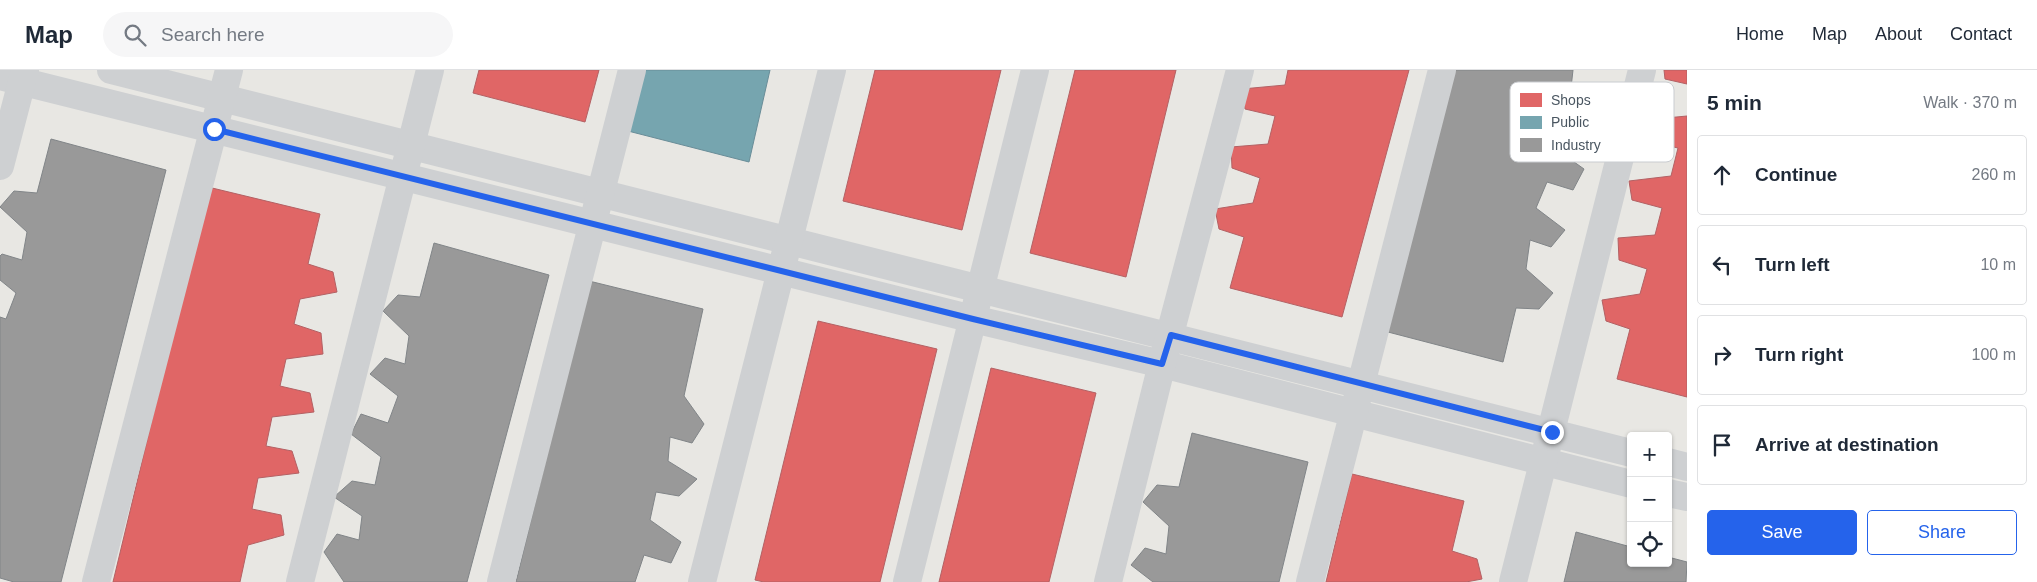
<!DOCTYPE html>
<meta charset="utf-8">
<style>
body{margin:0;font-family:Helvetica,sans-serif;background:#f6f6f7;color:#1f2937}
.controls{position:absolute;right:15px;bottom:15px;display:grid;overflow:hidden;border-radius:5px;box-shadow:0 1px 4px #0004}
.controls button{width:45px;height:45px;display:grid;place-items:center;padding:0;border:0;border-bottom:1px solid #e0e1e3;background:#fff;color:#1f2937;font:25px sans-serif}
.stop{position:absolute;width:15px;height:15px;margin:-11px;border:4px solid #2563eb;border-radius:50%;background:#fff}
.stop.end{background:#2563eb;border-color:#fff;box-shadow:0 1px 5px #0008}
.list{margin:0;padding:0;list-style:none}
h2{display:flex;justify-content:space-between;align-items:center;height:65px;margin:0;padding:0 20px;font-size:21px}
h2 small{font-size:16px;font-weight:400;color:#747a83}
.list li{display:grid;grid-template-columns:32px 1fr auto;gap:15px;align-items:center;box-sizing:border-box;height:80px;margin:0 10px 10px;padding:0 10px;border:1px solid #e0e1e3;border-radius:5px}
.list b{display:block;font-size:19px;white-space:nowrap}
.list em{font-size:16px;font-style:normal;color:#747a83}
.actions{display:flex;gap:10px;padding:15px 20px}
.actions a{flex:1;padding:11px 0;border:1px solid #2563eb;border-radius:5px;text-align:center;font-size:18px;color:#2563eb}
.actions .main{background:#2563eb;color:#fff}
.icon{flex:none;width:28px;height:28px;fill:none;stroke:currentColor;stroke-width:2;stroke-linecap:round;stroke-linejoin:round}
.map{position:relative;flex:none;width:1687px;height:512px;overflow:hidden}
header{display:flex;align-items:center;gap:30px;box-sizing:border-box;height:70px;padding:0 25px;background:#fff;border-bottom:1px solid #e0e1e3}
header strong{font-size:24px}
nav{display:flex;gap:28px;margin-inline-start:auto;font-size:18px}
.search{width:350px;height:45px;background:#f6f6f7;display:flex;align-items:center;gap:12px;box-sizing:border-box;padding:0 18px;border-radius:28px;color:#747a83;font-size:19px}
main{display:flex}
aside{flex:1;background:#fff}
.map>svg:first-child{display:block}
.commercial{fill:#e8e7e3;fill-rule:evenodd}
.shops{fill:#e06666;stroke:#b36164}
.public{fill:#76a5af;stroke:#698d98}
.industry{fill:#999;stroke:#818588}
.lines{fill:none;stroke-linecap:round;stroke-linejoin:round}
.minor{stroke:#ced0d2;stroke-width:28}
.route{stroke:#2563eb;stroke-width:6}
.key{fill:#fff;stroke:#c9ccd0;stroke-width:1}
.key-label{font-size:14px;fill:#4a5661}
</style>
<header>
<strong>Map</strong>
<div class="search"><svg class="icon" aria-label="search" viewBox="0 0 24 24"><circle cx="10" cy="10" r="6"/><path d="M15 15l6 6"/></svg>Search here</div>
<nav><a>Home</a><a>Map</a><a>About</a><a>Contact</a></nav>
</header>
<main>
<div class="map">
<svg width="1687" height="512" viewBox="0 0 1687 512">
<rect width="100%" height="100%" fill="#f4f4f4"/>
<path class="commercial" d="M0,0h1687v512h-1687zM1631,366h37v127h-37z"/>
<g class="shops">
<polygon points="479,0 599,0 585,52 473,23"/>
<polygon points="875,0 1001,0 962,160 843,131"/>
<polygon points="1075,0 1176,0 1126,207 1030,183"/>
<polygon points="1288,0 1409,0 1342,247 1230,218 1244,167 1219,159 1215,139 1253,133 1260,108 1232,98 1231,77 1268,74 1275,46 1245,39 1242,19 1285,15"/>
<polygon points="1664,0 1687,0 1687,14 1665,9"/>
<polygon points="1687,46 1687,327 1617,309 1630,259 1606,251 1602,230 1640,224 1647,199 1619,190 1618,168 1655,165 1662,138 1632,130 1629,111 1671,106 1678,78 1652,72 1645,50"/>
<polygon points="208,117 320,144 308,194 333,202 337,222 300,229 294,254 321,263 323,284 286,289 280,316 310,323 314,342 272,347 266,376 292,381 299,403 258,408 252,439 281,445 284,465 248,475 240,512 113,512"/>
<polygon points="818,251 937,279 880,512 764,512 755,510"/>
<polygon points="991,298 1096,323 1049,512 939,512"/>
<polygon points="1352,404 1464,431 1452,481 1477,489 1482,509 1466,512 1326,512"/>
</g>
<polygon class="public" points="644,0 770,0 749,92 628,61"/>
<g class="industry">
<polygon points="1453,0 1573,0 1571,18 1600,37 1581,53 1559,49 1553,77 1584,99 1573,120 1547,112 1536,138 1565,160 1551,177 1530,170 1526,199 1553,223 1539,239 1516,238 1503,292 1388,262"/>
<polygon points="51,69 166,100 61,512 14,512 0,508 0,247 6,249 16,223 0,210 0,186 2,184 22,190 27,162 0,137 14,121 37,123"/>
<polygon points="434,173 549,205 467,512 344,512 324,482 337,464 359,470 362,446 334,427 352,411 375,415 381,387 351,364 361,344 388,353 398,326 370,304 385,288 405,294 409,266 383,241 398,225 420,227"/>
<polygon points="589,211 703,239 684,326 704,354 692,373 670,367 668,391 697,409 679,426 656,422 650,450 681,472 671,493 644,485 635,512 516,512"/>
<polygon points="1192,363 1308,392 1279,512 1153,512 1131,495 1145,478 1166,484 1169,456 1143,432 1157,415 1179,417"/>
<polygon points="1576,462 1631,477 1631,493 1668,493 1668,487 1687,492 1686,512 1564,512"/>
</g>
<g class="lines">
<g class="minor">
<path d="M111,0c507,127 1014,254 1520,383"/>
<polyline points="0,6 973,249 1162,294 1631,414"/>
<polyline points="0,96 25,0"/>
<polyline points="1668,392 1687,397"/>
<polyline points="1668,423 1687,427"/>
<polyline points="96,512 229,0"/>
<polyline points="300,512 430,0"/>
<polyline points="501,512 632,0"/>
<polyline points="702,512 832,0"/>
<polyline points="907,512 1035,0"/>
<polyline points="1108,512 1162,294 1240,0"/>
<polyline points="1310,512 1442,0"/>
<polyline points="1513,512 1642,0"/>
</g>
</g>
<g class="lines">
<polyline class="route" points="214,59 973,249 1162,294 1171,265 1552,362"/>
</g>
<rect x="1510" y="12" width="164" height="80" rx="8" class="key"/>
<rect x="1520" y="23" width="22" height="14" fill="#e06666"/>
<rect x="1520" y="46" width="22" height="13" fill="#76a5af"/>
<rect x="1520" y="68" width="22" height="14" fill="#999"/>
<g class="key-label">
<text x="1551" y="35">Shops</text>
<text x="1551" y="57">Public</text>
<text x="1551" y="80">Industry</text>
</g>
</svg>
<div class="controls">
<button>+</button>
<button>−</button>
<button><svg class="icon" aria-label="locate" viewBox="0 0 24 24"><circle cx="12" cy="12" r="6"/><path d="M12 2v4M12 18v4M2 12h4M18 12h4"/></svg></button>
</div>
<div class="stop" style="left:214px;top:59px"></div>
<div class="stop end" style="left:1552px;top:362px"></div>
</div>
<aside>
<h2>5 min<small>Walk · 370 m</small></h2>
<ul class="list">
<li><svg class="icon" aria-label="ahead" viewBox="0 0 24 24"><path d="M12 20V5M6 11l6-6 6 6"/></svg><div><b>Continue</b></div><em>260 m</em></li>
<li><svg class="icon" aria-label="left" viewBox="0 0 24 24"><path d="M17 20v-9H6M10 6l-5 5 5 5"/></svg><div><b>Turn left</b></div><em>10 m</em></li>
<li><svg class="icon" aria-label="right" viewBox="0 0 24 24"><path d="M7 20v-9h11M14 6l5 5-5 5"/></svg><div><b>Turn right</b></div><em>100 m</em></li>
<li><svg class="icon" aria-label="arrive" viewBox="0 0 24 24"><path d="M6 21V4h12l-3 4 3 4H6"/></svg><div><b>Arrive at destination</b></div></li>
</ul>
<div class="actions"><a class="main">Save</a><a>Share</a></div>
</aside>
</main>
